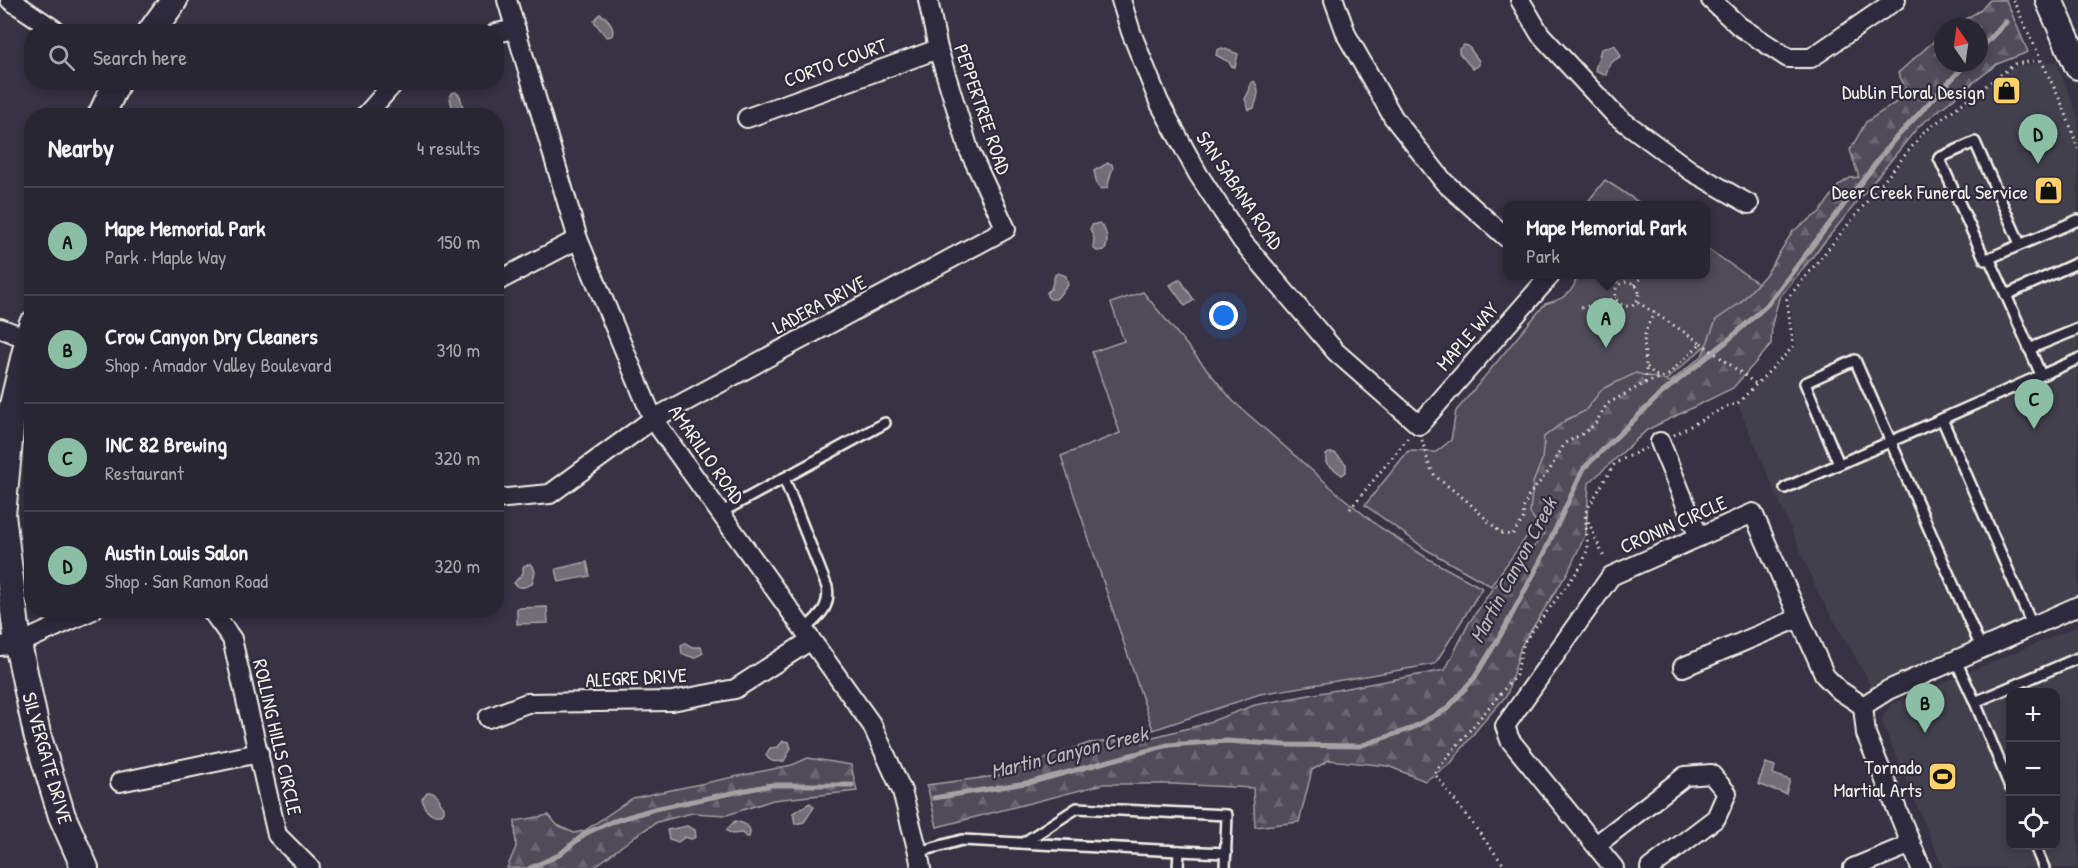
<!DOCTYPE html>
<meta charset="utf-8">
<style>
body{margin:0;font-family:"Patrick Hand",sans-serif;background:#35323f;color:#f1f3f6}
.controls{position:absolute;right:18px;bottom:18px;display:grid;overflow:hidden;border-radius:12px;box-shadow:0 3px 9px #0003}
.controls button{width:54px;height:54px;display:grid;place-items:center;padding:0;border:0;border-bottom:2px solid #45434e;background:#292633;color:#f1f3f6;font:30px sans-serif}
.compass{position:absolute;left:1934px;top:18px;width:54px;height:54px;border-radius:50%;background:#292633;box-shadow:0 3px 9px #0003;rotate:347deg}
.you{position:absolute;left:1224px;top:316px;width:21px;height:21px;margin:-15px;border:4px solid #fff;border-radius:50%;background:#1a73e8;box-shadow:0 0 0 9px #1a73e833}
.badge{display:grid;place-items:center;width:39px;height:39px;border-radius:50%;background:#8abfa5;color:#111;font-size:20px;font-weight:700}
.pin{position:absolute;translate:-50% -50px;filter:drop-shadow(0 2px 3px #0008)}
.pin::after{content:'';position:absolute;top:32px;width:21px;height:18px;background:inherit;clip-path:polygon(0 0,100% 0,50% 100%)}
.popup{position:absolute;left:1503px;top:201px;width:207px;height:78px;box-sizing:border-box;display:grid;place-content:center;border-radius:12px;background:#292633;filter:drop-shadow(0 2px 4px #0005);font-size:20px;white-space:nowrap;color:#a5a5ac}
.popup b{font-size:22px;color:#f1f3f6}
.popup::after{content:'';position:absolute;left:50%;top:100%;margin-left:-12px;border:12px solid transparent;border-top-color:#292633}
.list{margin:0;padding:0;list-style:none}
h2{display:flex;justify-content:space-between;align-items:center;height:78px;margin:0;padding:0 24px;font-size:26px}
h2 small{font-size:20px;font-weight:400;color:#a5a5ac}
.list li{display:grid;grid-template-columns:39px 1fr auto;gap:18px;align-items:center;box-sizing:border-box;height:108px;padding:0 24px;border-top:2px solid #45434e}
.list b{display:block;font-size:22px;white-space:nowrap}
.list p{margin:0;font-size:20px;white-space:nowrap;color:#a5a5ac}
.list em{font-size:20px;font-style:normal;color:#a5a5ac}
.icon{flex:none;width:33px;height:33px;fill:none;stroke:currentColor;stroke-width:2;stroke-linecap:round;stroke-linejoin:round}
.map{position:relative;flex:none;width:2078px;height:868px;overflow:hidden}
.search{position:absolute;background:#292633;box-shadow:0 3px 9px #0003;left:24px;top:24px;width:480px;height:66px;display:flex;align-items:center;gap:15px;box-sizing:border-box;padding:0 21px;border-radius:24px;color:#a5a5ac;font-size:22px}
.panel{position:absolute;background:#292633;box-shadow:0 3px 9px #0003;left:24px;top:108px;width:480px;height:510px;border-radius:24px}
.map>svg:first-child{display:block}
.built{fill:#433f4e;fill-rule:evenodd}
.green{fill:#504b59;stroke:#a29ea0;stroke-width:1.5}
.forest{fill:url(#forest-firs);stroke:#a29ea0;stroke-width:1.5}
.water{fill:#726e77;stroke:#a6a2a4;stroke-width:1.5}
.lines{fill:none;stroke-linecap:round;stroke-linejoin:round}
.stream{stroke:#a6a2a4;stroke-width:5}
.lane-casing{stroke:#f4f1e8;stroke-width:14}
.street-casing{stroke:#f4f1e8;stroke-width:22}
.secondary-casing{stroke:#f4f1e8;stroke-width:30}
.path{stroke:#f4f1e8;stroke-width:3;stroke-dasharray:1.5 4.5;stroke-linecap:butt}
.lane{stroke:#2f2a3d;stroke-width:9}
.street{stroke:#2f2a3d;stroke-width:18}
.secondary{stroke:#2f2a3d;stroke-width:26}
.labels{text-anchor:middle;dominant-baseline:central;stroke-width:4.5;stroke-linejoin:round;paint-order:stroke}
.street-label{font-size:20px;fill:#f4f1e8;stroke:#2f2a3d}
.poi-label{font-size:20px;fill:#f4f1e8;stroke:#2f2a3d;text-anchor:end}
.water-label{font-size:21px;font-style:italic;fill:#bab6b5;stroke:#2f2a3d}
</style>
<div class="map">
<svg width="2078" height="868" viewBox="0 0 2078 868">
<defs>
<pattern id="forest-firs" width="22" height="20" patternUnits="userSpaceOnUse" patternTransform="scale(1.5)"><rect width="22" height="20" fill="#504b59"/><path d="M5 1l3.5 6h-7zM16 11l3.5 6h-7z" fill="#6a6571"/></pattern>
</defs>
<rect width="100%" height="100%" fill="#373244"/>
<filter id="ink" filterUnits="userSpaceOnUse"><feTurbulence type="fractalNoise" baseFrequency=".0167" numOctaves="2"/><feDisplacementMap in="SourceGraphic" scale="12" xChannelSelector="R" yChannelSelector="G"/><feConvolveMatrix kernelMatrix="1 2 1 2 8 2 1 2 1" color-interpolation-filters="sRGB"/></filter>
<g filter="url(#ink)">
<g class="built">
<polygon points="2056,61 2078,117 2078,593 2071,602 1870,689 1868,679 1819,595 1738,405 1796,346 1789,298 1925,134 2016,66"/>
<path d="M2078,626v242h-135l-62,-148 9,-15zM2010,692h46v154h-46z"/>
</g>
<g class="green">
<polygon points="1605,180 1643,205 1585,205"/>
<path d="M1705,247l63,43 -115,102 -107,118 -55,76 -64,-36 -62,-45 43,-54 28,1 15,-12 5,-29 89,-107c18,-5 29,-10 32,-29l128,-1z"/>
<polygon points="1143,292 1233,401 1341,496 1378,526 1427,558 1482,588 1435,664 1260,694 1153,730 1061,456 1120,433 1092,352 1124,341 1111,303"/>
</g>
<g class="forest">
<polygon points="1990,0 2006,0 2028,52 1997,64 1918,127 1779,298 1772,324 1771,345 1733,388 1647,430 1589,483 1586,533 1568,572 1521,646 1507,695 1478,728 1451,763 1425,781 1388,766 1329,760 1312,770 1299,822 1255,827 1253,788 1172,784 1104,784 937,827 927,785 997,776 1089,743 1149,738 1201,725 1255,705 1445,670 1469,623 1492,589 1522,562 1544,534 1530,513 1533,483 1542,460 1544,437 1566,420 1585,411 1602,389 1636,373 1670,382 1702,356 1716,320 1740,303 1767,273 1793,231 1820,212 1839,185 1850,178 1859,177 1850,150 1866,122 1898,101 1905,87 1898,73 1943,33 1943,63 1979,63 1979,27 1952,27 1979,11"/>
<polygon points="808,758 851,765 857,791 773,800 727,815 692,813 657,822 635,836 593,868 507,868 516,847 515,821 549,815 557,825 574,833 584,831 633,798 792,765"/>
</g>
<g class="water">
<path d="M600,14c8,4 13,11 13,20l-2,2 -4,1c-3,-2 -10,-12 -13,-16z"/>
<polygon points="1464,45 1468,46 1479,61 1479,65 1473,69 1459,53 1459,49"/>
<polygon points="1615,45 1621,56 1610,63 1606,75 1595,70 1601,49"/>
<polygon points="1222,48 1238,54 1235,67 1231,66 1229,62 1216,55 1217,50"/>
<path d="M1254,81c7,10 3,17 0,27l-5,2 -4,-11 5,-10v-5z"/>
<polygon points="456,92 460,96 465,115 454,115 450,98 451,93"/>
<path d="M1108,163l4,1 1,5c-4,6 -3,12 -6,19l-6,1 -4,-4 -3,-14z"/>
<path d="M1099,223c8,6 10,18 6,27l-8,1 -4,-3 1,-10 -4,-9 2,-4z"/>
<polygon points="1058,273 1066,276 1068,285 1056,299 1050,299 1047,296 1047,292 1051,289 1055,275"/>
<polygon points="1180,279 1194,300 1185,306 1170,285"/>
<polygon points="1329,453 1335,453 1346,464 1346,472 1342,475 1326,463 1326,455"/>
<polygon points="587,562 590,576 559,582 556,569"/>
<path d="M530,564l3,2 2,6 -3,12c-7,3 -13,6 -18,-1l9,-10v-6l3,-2z"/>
<polygon points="547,607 548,623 517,624 517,608"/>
<polygon points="685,643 692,647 701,647 703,653 695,658 682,654 681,645"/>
<path d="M783,741l6,1 2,6 -7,13c-8,1 -14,2 -18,-6l4,-7 8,-1z"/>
<polygon points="1766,763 1775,766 1773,774 1790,780 1786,794 1758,784"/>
<polygon points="427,792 433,792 438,796 439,802 444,807 444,811 442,814 432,814 425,808 422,799"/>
<polygon points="810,803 814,807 804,822 795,824 793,813"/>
<path d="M735,821c10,2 18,6 14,16h-3l-4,-4 -10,1 -5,-3v-2z"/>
<polygon points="687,826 695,830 696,837 691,839 685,837 678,842 669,839 667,830"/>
</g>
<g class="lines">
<g class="stream">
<polyline points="1979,50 2006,22"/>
<polyline points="934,798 1032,782 1168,745 1227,741 1285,745 1360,746 1410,729 1447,709 1475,677 1503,631 1540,562 1584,468 1662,393 1726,342 1767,305 1893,141 1967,63"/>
<polyline points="530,868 559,855 586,833 611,822 654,809 771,785 852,785"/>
</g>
<defs>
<g id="lane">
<polyline points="2020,244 1975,142 1939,158 1985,260 2078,220"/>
<polyline points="1989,258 2006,295"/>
<polyline points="2029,349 2078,329"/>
<polyline points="2041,375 2006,295 2077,263 2078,265"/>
<polyline points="1942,419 2033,627"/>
<polyline points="1839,464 1805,383 1855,360 1982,650"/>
<path d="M784,478l43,109c4,21 -9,30 -23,43"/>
<polyline points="1785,488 2078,359"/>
<polyline points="720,513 885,423"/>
<polyline points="1956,661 1975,702"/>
<polyline points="2010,787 1975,702 2078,658"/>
<polyline points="1023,843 1077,808 1227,815 1225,868"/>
<polyline points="2035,846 2044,868"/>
<polyline points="1179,851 1226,853"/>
<polyline points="918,852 962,840 1179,851 1178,868"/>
</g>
<g id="street">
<polyline points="10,0 58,32"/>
<polyline points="507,0 578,239 653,419 872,725 902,791 918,852 921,868"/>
<polyline points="1121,0 1131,32 1159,102 1198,174 1242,241 1336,352 1419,425 1550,276 1548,274"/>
<polyline points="1334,0 1347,36 1393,117 1444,182 1507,238"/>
<polyline points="1520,0 1540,34 1615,115 1691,171 1749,204"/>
<polyline points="1711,0 1739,26 1788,58 1811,58 1896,0"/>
<polyline points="496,33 516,29"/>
<polyline points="365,116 395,82"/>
<polyline points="747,118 938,49"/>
<polyline points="498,281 578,239"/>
<polyline points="0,328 28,339"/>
<polyline points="1660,442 1699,537"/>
<polyline points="496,499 550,494 653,419 1006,229 969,150 938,49 928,0"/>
<polyline points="211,610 232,639 277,835 310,868"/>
<polyline points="0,646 18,644 93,610"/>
<polyline points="1683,667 1799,618"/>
<polyline points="1863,706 1888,690 2078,606"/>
<polyline points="1863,706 1866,734 1921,868"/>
<polyline points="488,718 527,703 672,701 735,689 811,640"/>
<polyline points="120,782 259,753"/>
<polyline points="1596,845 1685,776 1711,774 1727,793 1716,818 1650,868"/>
<polyline points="1614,868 1510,740 1505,726 1611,576 1753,513 1825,676 1839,690 1863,706"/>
<polyline points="1853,868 1911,844"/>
</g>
<g id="secondary">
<polyline points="2049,0 2078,66"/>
<polyline points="151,32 174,0"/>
<polyline points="101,116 117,82"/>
<polyline points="32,325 12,409 2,515 18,644 37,734 62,816 85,868"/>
</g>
</defs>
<use href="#lane" class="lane-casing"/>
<use href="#street" class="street-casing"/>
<use href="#secondary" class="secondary-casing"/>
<g class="path">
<polyline points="2013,0 2065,111 2078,149"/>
<polyline points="1607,274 1620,284"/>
<circle cx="1627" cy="294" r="12"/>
<polyline points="1635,285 1644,274"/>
<polyline points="1581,308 1616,298"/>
<polyline points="1701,343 1756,384"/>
<polyline points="1647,367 1655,375 1660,377"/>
<path d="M1645,383c5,-29 -10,-43 10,-70"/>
<polyline points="1674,435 1729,405 1737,404 1793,347 1787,299 1924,132 2015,64 2041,60"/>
<polyline points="1422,440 1429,465 1435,476 1467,501 1501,533 1512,535 1524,518 1523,509 1529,495 1549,471 1565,443 1584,433 1595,424 1607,404 1645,383 1668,375 1701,343 1636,301"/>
<polyline points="1350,509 1408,438"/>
<polyline points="1586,516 1605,560"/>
<polyline points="1506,868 1434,773 1516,675 1524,642 1582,565 1588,548 1585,513 1615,463 1646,448"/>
</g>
<use href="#lane" class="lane"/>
<use href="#street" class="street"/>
<use href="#secondary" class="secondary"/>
</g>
</g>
<defs>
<symbol id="shop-square" viewBox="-11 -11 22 22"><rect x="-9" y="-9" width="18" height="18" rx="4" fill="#ffd166" stroke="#2f2a3d"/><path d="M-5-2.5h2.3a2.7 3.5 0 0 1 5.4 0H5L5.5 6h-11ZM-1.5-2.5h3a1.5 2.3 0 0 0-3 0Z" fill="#111"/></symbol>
<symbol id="stadium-square" viewBox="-11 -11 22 22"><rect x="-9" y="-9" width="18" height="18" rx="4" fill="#ffd166" stroke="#2f2a3d"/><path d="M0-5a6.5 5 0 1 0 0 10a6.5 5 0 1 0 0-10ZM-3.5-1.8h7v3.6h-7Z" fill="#111"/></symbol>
</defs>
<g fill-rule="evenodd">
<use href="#shop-square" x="1990" y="74" width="33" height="33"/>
<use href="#shop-square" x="2032" y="174" width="33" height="33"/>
<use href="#stadium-square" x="1926" y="760" width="33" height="33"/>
</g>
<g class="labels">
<g class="street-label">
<text transform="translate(835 62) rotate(-20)">CORTO COURT</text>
<text transform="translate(983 109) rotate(71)">PEPPERTREE ROAD</text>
<text transform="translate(1240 190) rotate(56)">SAN SABANA ROAD</text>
<text transform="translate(819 304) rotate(-28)">LADERA DRIVE</text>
<text transform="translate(1467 336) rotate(-49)">MAPLE WAY</text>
<text transform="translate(707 454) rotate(55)">AMARILLO ROAD</text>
<text transform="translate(1673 524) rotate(-24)">CRONIN CIRCLE</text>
<text transform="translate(636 677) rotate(-3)">ALEGRE DRIVE</text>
<text transform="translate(278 737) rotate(77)">ROLLING HILLS CIRCLE</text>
<text transform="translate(48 758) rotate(74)">SILVERGATE DRIVE</text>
</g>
<g class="poi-label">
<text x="1985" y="91">Dublin Floral Design</text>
<text x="2028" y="191">Deer Creek Funeral Service</text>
<text x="1922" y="766">Tornado<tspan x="1922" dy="23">Martial Arts</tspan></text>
</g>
<g class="water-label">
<text transform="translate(1513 570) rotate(-62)">Martin Canyon Creek</text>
<text transform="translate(1069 752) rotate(-14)">Martin Canyon Creek</text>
</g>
</g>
</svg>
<div class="controls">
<button>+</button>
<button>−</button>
<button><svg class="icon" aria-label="locate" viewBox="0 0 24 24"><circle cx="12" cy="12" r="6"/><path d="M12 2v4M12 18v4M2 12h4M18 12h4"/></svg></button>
</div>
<svg class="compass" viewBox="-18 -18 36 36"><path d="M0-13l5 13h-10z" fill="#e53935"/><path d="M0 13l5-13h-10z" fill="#a5a5ac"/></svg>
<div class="you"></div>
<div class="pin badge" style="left:1606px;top:348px">A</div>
<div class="popup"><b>Mape Memorial Park</b>Park</div>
<div class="pin badge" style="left:1925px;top:733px">B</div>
<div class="pin badge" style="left:2034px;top:429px">C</div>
<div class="pin badge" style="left:2038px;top:164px">D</div>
<div class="search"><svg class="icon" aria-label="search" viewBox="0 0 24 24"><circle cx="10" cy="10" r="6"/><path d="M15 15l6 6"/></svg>Search here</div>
<section class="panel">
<h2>Nearby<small>4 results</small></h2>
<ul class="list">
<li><span class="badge">A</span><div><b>Mape Memorial Park</b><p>Park · Maple Way</p></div><em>150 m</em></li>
<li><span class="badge">B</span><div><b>Crow Canyon Dry Cleaners</b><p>Shop · Amador Valley Boulevard</p></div><em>310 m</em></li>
<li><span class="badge">C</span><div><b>INC 82 Brewing</b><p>Restaurant</p></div><em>320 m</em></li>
<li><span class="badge">D</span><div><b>Austin Louis Salon</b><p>Shop · San Ramon Road</p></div><em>320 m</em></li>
</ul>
</section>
</div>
